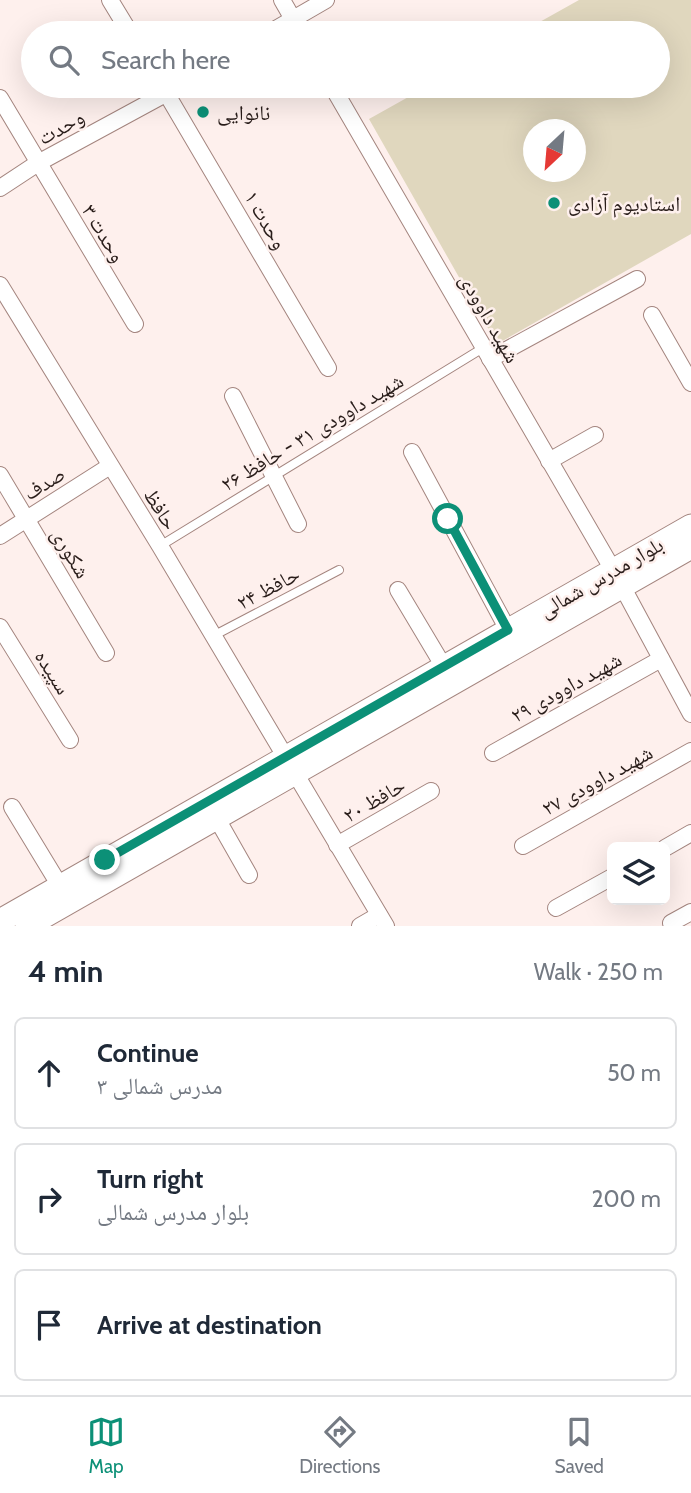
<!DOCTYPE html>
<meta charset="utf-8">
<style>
body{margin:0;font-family:Cabin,"Noto Naskh Arabic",sans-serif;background:#f2f2f3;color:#1f2937}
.controls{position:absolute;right:21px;bottom:21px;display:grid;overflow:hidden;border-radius:10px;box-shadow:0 7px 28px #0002}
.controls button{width:63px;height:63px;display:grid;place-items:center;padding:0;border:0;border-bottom:2px solid #e0e1e3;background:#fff;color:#1f2937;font:35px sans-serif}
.compass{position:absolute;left:523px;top:119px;width:63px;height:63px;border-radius:50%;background:#fff;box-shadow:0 7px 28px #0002;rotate:206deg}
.stop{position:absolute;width:21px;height:21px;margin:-16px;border:5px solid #0c9077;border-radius:50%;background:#fff}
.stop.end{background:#0c9077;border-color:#fff;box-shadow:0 2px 7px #0008}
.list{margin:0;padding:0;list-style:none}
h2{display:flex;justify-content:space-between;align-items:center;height:91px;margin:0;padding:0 28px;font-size:30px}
h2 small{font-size:23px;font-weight:400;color:#747a83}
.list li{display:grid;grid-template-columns:46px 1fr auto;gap:21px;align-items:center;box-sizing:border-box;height:112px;margin:0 14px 14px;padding:0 14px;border:2px solid #e0e1e3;border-radius:10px}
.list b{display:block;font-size:26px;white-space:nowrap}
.list p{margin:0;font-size:23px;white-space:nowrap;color:#747a83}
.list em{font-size:23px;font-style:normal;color:#747a83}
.icon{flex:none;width:38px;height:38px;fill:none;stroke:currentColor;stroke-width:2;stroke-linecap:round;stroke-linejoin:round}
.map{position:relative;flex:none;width:691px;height:926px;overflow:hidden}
.search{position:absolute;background:#fff;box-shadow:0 7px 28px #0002;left:21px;right:21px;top:21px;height:77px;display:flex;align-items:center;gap:18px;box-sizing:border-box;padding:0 24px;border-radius:38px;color:#747a83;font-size:26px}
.sheet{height:469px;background:#fff}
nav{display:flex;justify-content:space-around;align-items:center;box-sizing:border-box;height:98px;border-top:2px solid #e0e1e3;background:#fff;font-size:19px;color:#747a83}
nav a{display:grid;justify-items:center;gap:4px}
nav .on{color:#0c9077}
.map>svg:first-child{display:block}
.green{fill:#e0d7be;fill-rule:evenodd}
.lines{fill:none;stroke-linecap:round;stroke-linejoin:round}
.lane-casing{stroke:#a4857f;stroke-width:10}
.street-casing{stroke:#a4857f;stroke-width:18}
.secondary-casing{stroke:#a4857f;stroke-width:25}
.lane{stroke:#fff;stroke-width:8}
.street{stroke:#fff;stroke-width:16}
.secondary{stroke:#fff;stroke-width:23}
.route{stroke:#0c9077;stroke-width:9}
.poi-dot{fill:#0c9077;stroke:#fef0ed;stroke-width:2.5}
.labels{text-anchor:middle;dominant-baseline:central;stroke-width:5;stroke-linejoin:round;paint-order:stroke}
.poi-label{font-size:21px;fill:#291d1a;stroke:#fef0ed;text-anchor:start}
.street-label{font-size:21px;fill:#291d1a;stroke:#fef0ed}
</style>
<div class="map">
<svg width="691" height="926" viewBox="0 0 691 926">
<rect width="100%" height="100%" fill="#fef0ed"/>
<path class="green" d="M579,0h112v234l-194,110 -128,-225 59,-33h230v-53h-138zM534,130h42v42h-42z"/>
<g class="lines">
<defs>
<g id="lane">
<polyline points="160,546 483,348"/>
<polyline points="213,636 339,570"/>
</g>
<g id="street">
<polyline points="110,0 130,33"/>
<polyline points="282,0 301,33"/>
<polyline points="269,33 326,0"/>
<polyline points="162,86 328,368"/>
<polyline points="332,86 613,570"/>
<polyline points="0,98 135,324"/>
<polyline points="0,188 38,163 180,86"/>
<polyline points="0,285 160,546 386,926"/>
<polyline points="652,315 691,383"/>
<polyline points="490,359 637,279"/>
<polyline points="233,396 298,524"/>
<polyline points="412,452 508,630"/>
<polyline points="549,461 595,435"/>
<polyline points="0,475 106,653"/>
<polyline points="0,536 110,466"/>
<polyline points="622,586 691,714"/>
<polyline points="398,590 444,667"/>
<polyline points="0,627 70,740"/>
<polyline points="493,753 661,659"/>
<polyline points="12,807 60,886"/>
<polyline points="216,817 249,875"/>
<polyline points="337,845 431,791"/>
<polyline points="523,846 691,751"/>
<polyline points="665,848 691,833"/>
<polyline points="556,908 612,877"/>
<polyline points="671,923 691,912"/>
<polyline points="360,926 379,915"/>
</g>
<g id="secondary">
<polyline points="0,921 691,526"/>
<polyline points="27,926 691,547"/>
</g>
</defs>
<use href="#lane" class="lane-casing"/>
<use href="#street" class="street-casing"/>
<use href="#secondary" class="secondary-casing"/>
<use href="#lane" class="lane"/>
<use href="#street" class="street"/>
<use href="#secondary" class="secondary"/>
</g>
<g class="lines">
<polyline class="route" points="105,860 508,630 448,519"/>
</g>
<g class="poi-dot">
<circle cx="203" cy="112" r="7"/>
<circle cx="554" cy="203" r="7"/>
</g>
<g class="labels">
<g class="poi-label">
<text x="217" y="112">نانوایی</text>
<text x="568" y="203">استادیوم آزادی</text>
</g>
<g class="street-label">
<text transform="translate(61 127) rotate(-29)">وحدت</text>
<text transform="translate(266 220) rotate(60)">وحدت ۱</text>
<text transform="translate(104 233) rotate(59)">وحدت ۳</text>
<text transform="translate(490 318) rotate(60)">شهید داوودی</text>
<text transform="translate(312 432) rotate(-31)">شهید داوودی ۳۱ - حافظ ۲۶</text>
<text transform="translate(44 483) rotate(-32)">صدف</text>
<text transform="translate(161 509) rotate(58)">حافظ</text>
<text transform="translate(71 553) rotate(59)">شکوری</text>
<text transform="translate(601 577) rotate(-30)">بلوار مدرس شمالی</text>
<text transform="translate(268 588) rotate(-28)">حافظ ۲۴</text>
<text transform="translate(53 672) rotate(58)">سپیده</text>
<text transform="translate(566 687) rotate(-29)">شهید داوودی ۲۹</text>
<text transform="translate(597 780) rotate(-29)">شهید داوودی ۲۷</text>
<text transform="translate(374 800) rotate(-30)">حافظ ۲۰</text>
</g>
</g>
</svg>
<div class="controls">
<button><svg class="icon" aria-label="layers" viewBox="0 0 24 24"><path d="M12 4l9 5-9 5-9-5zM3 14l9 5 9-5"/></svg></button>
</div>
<svg class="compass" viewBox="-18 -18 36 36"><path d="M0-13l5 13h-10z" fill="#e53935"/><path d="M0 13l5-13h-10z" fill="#747a83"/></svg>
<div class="stop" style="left:448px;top:519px"></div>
<div class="stop end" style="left:105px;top:860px"></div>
<div class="search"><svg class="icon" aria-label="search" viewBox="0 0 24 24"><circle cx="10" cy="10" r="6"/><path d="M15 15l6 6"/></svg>Search here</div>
</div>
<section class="sheet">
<h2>4 min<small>Walk · 250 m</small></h2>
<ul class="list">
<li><svg class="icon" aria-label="ahead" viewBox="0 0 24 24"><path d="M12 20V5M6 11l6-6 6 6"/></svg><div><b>Continue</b><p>مدرس شمالی ۳</p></div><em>50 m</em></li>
<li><svg class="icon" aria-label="right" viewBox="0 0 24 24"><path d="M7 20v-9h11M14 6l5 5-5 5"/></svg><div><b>Turn right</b><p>بلوار مدرس شمالی</p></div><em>200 m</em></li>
<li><svg class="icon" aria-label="arrive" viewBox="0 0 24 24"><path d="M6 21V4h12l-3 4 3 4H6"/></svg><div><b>Arrive at destination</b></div></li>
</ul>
</section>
<nav>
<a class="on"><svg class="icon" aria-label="map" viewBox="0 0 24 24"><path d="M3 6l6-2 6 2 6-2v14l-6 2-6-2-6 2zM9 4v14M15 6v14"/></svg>Map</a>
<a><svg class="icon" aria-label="directions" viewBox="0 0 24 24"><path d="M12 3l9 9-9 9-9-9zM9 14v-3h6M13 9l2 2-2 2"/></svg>Directions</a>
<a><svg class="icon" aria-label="saved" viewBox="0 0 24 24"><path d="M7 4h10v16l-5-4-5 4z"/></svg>Saved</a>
</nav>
